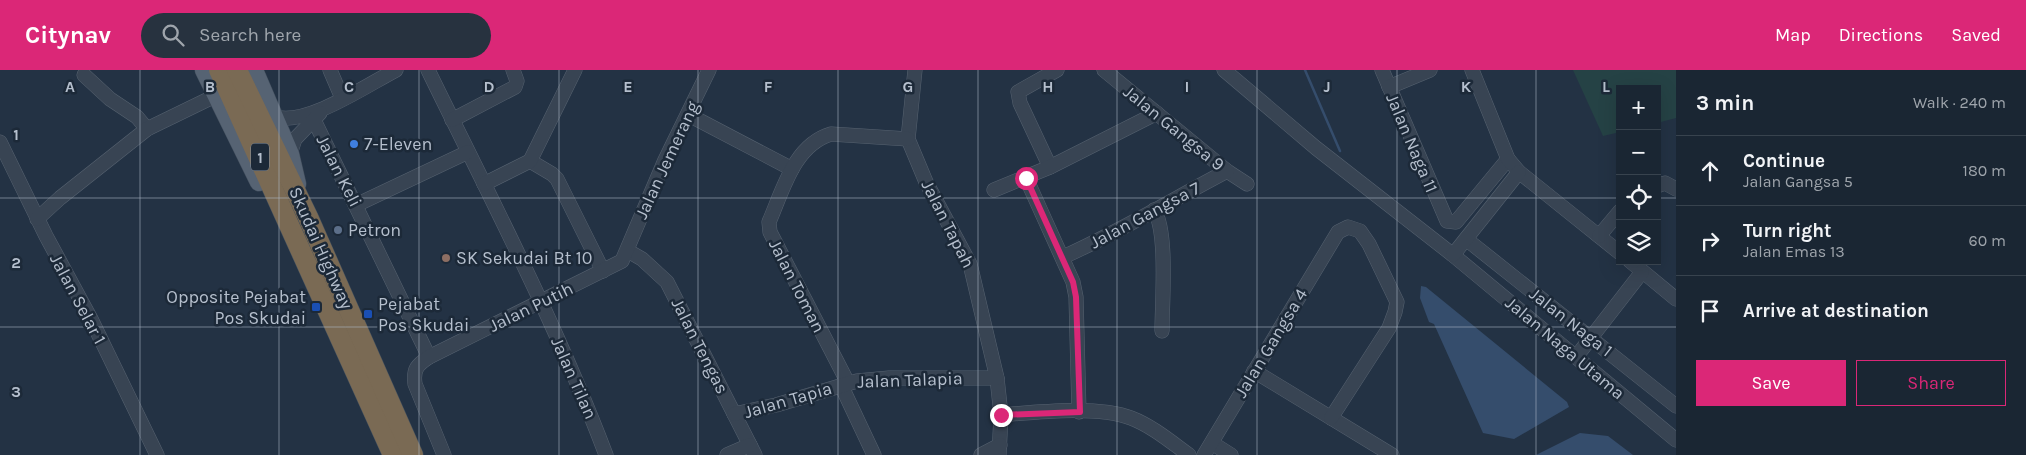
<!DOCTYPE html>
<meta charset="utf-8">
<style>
body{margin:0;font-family:Karla,sans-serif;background:#27323f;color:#f1f3f6}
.controls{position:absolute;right:15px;top:15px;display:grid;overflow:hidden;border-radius:0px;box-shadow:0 5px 20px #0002}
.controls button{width:45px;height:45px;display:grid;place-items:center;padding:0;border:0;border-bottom:1px solid #38434e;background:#1a2633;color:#f1f3f6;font:25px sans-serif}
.stop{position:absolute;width:15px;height:15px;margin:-11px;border:4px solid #db2777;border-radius:50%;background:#fff}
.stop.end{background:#db2777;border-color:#fff;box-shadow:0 1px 5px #0008}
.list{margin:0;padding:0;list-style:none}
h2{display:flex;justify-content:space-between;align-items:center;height:65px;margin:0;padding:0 20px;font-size:21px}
h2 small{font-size:16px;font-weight:400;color:#9fa5ac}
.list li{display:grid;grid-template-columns:32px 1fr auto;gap:15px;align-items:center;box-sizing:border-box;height:70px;padding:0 20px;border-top:1px solid #38434e}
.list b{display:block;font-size:19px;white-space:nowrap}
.list p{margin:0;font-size:16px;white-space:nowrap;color:#9fa5ac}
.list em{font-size:16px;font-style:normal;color:#9fa5ac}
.actions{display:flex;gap:10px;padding:15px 20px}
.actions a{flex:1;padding:11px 0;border:1px solid #db2777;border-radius:0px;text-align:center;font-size:18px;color:#db2777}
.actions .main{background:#db2777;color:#fff}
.icon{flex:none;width:28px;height:28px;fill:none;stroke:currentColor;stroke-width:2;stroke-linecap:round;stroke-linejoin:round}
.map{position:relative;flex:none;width:1676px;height:385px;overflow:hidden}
header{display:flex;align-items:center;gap:30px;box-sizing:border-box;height:70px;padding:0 25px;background:#db2777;color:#fff}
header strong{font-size:24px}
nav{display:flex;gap:28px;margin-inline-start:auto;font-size:18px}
.search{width:350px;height:45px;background:#27323f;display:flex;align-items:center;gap:12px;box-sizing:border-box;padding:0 18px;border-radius:28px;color:#9fa5ac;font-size:19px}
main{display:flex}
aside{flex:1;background:#1a2633}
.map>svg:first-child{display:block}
.green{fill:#254245}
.water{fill:#354d6c}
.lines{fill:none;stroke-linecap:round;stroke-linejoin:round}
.stream{stroke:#354d6c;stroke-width:2.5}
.minor-casing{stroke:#566270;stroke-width:15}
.major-casing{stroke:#414d5c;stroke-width:19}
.highway-casing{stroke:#424f5d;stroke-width:21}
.minor{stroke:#384453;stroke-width:14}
.major{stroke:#566373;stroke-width:18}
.highway{stroke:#7a6a54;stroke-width:20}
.route{stroke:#db2777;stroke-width:6}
.grid{fill:none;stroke:#b5bfcd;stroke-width:1;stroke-opacity:0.55}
.shop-dot{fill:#3f7fe0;stroke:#1c2938;stroke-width:2}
.service-dot{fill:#5c6f8a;stroke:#1c2938;stroke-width:2}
.education-dot{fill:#8d6e63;stroke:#1c2938;stroke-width:2}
.transit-dot{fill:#1a4fb4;stroke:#1c2938;stroke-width:2}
.labels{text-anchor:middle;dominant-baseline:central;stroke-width:5;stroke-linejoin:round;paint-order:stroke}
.shield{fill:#1c2938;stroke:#8792a0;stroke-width:1}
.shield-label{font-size:16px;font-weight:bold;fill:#b5bfcd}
.street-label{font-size:18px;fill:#b5bfcd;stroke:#1c2938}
.poi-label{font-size:18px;fill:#b5bfcd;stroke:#1c2938;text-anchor:start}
.grid-label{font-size:16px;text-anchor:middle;font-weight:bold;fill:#b5bfcd;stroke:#1c2938;stroke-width:5;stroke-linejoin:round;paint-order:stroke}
</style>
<header>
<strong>Citynav</strong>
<div class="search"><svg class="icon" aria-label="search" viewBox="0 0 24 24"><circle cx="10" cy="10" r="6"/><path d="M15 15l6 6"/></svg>Search here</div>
<nav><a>Map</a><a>Directions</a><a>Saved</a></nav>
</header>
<main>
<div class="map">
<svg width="1676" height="385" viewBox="0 0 1676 385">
<rect width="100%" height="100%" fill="#233244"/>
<polygon class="green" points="1573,0 1676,0 1676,48 1657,53 1657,19 1620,19 1620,62 1603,66"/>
<g class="water">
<polygon points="1421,216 1426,217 1567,332 1569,337 1514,369 1483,363 1434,254 1429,252 1420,228"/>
<polygon points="1580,363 1608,366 1633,385 1536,385"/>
</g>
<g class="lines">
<polyline class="stream" points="1305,0 1340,81"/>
<defs>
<g id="minor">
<polyline points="330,0 342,28"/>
<path d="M428,0c62,127 128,253 178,385"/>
<polyline points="915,0 908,69 926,112 970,194 997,308 1001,345 999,385"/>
<polyline points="1104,0 1227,101 1247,114"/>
<polyline points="1224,0 1316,78 1453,185 1676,370"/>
<polyline points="1382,0 1447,151 1456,152 1508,89"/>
<polyline points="1472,0 1508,89 1519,102 1620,183"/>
<polyline points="84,5 110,29 137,47 147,59"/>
<polyline points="1389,17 1430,0"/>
<polyline points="689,45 792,99"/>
<path d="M276,47c31,9 91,-32 120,-47"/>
<polyline points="314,50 429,287"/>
<polyline points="452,50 515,17 517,11 513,0"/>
<polyline points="0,72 46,166 91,249 157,385"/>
<polyline points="290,84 295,69 320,43"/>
<polyline points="530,91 552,104 557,109 603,201"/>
<polyline points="1050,97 1020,33 1018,22 1057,0"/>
<polyline points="1026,108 1073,212 1076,227 1079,342"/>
<polyline points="484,114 530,91 575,0"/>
<polyline points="1657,116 1665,113 1676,119"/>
<polyline points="994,120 1050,97 1157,43"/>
<polyline points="356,135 468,82"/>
<path d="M1154,140c14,21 8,92 8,121"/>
<polyline points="37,149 60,128 147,59 217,25"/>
<polyline points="1599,166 1620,141"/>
<polyline points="1466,169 1676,336"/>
<polyline points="628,181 642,189 667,212 755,385"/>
<polyline points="1453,185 1519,102"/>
<path d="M1063,187c56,-25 109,-57 164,-86"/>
<polyline points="1630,191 1676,229"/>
<polyline points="1576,287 1642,202"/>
<polyline points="1254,301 1392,385"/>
<path d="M848,313l-78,-151 -1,-10c14,-32 25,-77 62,-88l77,5"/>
<polyline points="841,315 874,385"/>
<polyline points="734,344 776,335 857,311 889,308 997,308"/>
<path d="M1001,345c35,-3 98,-10 130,3 21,8 40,24 58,37"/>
<polyline points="1212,373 1231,385"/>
<path d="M444,385l-29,-71c-2,-15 2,-19 14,-27l193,-96 43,-101 44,-90"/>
<polyline points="727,385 750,375"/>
<polyline points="981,385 1000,375"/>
<polyline points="1204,385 1338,162 1348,157 1360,161 1369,174 1397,232 1395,242 1389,258 1331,348"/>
</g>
<g id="major">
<polyline points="204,0 259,112"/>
<polyline points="254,0 290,84 297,114"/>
</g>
<g id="highway">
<polyline points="219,0 393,385"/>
<polyline points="237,0 308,147 413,385"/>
</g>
</defs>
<use href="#minor" class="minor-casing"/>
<use href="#major" class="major-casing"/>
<use href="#highway" class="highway-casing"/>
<use href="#minor" class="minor"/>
<use href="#major" class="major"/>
<use href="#highway" class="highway"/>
</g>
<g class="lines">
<polyline class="route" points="1001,345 1080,342 1076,227 1073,212 1026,108"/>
</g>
<path class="grid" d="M140,0v385M279,0v385M419,0v385M559,0v385M698,0v385M838,0v385M978,0v385M1117,0v385M1257,0v385M1397,0v385M1536,0v385M0,128h1620M1657,128h19M0,257h1676"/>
<circle class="shop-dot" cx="354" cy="74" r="5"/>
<circle class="service-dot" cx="338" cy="160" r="5"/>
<circle class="education-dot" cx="446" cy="188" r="5"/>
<g class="transit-dot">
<rect x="311" y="232" width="10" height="10" rx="2.5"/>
<rect x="363" y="239" width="10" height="10" rx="2.5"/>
</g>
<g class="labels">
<rect class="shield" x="251" y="73.5" width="18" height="27" rx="4"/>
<g class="shield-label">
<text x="260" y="87">1</text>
</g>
<g class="street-label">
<text transform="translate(1174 58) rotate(39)">Jalan Gangsa 9</text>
<text transform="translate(1412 73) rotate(67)">Jalan Naga 11</text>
<text transform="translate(667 90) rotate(-65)">Jalan Jemerang</text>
<text transform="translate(339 101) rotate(63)">Jalan Keli</text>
<text transform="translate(1145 145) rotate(-28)">Jalan Gangsa 7</text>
<text transform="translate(948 154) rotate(63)">Jalan Tapah</text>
<text transform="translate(321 178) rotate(66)">Skudai Highway</text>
<text transform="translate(797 216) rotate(63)">Jalan Toman</text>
<text transform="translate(78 229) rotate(62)">Jalan Selar 1</text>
<text transform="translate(531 237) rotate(-26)">Jalan Putih</text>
<text transform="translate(1571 252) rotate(38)">Jalan Naga 1</text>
<text transform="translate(1271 273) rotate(-59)">Jalan Gangsa 4</text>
<text transform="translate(700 276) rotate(63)">Jalan Tengas</text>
<text transform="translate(1565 278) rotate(40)">Jalan Naga Utama</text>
<text transform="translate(574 308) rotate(66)">Jalan Tilan</text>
<text transform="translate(910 310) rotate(-2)">Jalan Talapia</text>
<text transform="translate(788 330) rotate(-16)">Jalan Tapia</text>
</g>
<g class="poi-label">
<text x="364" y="74">7-Eleven</text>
<text x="348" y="160">Petron</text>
<text x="456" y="188">SK Sekudai Bt 10</text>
<text x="306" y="227" text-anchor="end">Opposite Pejabat<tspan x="306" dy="21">Pos Skudai</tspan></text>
<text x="378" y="234">Pejabat<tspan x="378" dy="21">Pos Skudai</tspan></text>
</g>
</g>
<g class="grid-label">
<text x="70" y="22">A</text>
<text x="210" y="22">B</text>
<text x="349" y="22">C</text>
<text x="489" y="22">D</text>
<text x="628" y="22">E</text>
<text x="768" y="22">F</text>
<text x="908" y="22">G</text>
<text x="1048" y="22">H</text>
<text x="1187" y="22">I</text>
<text x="1327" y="22">J</text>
<text x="1466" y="22">K</text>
<text x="1606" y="22">L</text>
<text x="16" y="70">1</text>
<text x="16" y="198">2</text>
<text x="16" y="327">3</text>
</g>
</svg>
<div class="controls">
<button>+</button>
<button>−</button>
<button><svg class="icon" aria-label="locate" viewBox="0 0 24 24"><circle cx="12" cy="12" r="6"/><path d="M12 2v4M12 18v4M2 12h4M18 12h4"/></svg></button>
<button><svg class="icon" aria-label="layers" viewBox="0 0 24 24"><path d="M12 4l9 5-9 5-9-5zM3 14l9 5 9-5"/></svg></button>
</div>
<div class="stop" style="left:1026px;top:108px"></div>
<div class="stop end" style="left:1001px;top:345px"></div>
</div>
<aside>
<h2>3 min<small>Walk · 240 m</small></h2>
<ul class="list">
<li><svg class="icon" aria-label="ahead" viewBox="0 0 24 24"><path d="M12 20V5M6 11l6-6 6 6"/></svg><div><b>Continue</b><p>Jalan Gangsa 5</p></div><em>180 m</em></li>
<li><svg class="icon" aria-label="right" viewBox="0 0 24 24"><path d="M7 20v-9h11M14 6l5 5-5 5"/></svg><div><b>Turn right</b><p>Jalan Emas 13</p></div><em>60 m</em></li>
<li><svg class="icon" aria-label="arrive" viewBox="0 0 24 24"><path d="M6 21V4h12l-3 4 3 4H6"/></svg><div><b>Arrive at destination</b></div></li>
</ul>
<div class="actions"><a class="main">Save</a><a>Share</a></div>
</aside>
</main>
